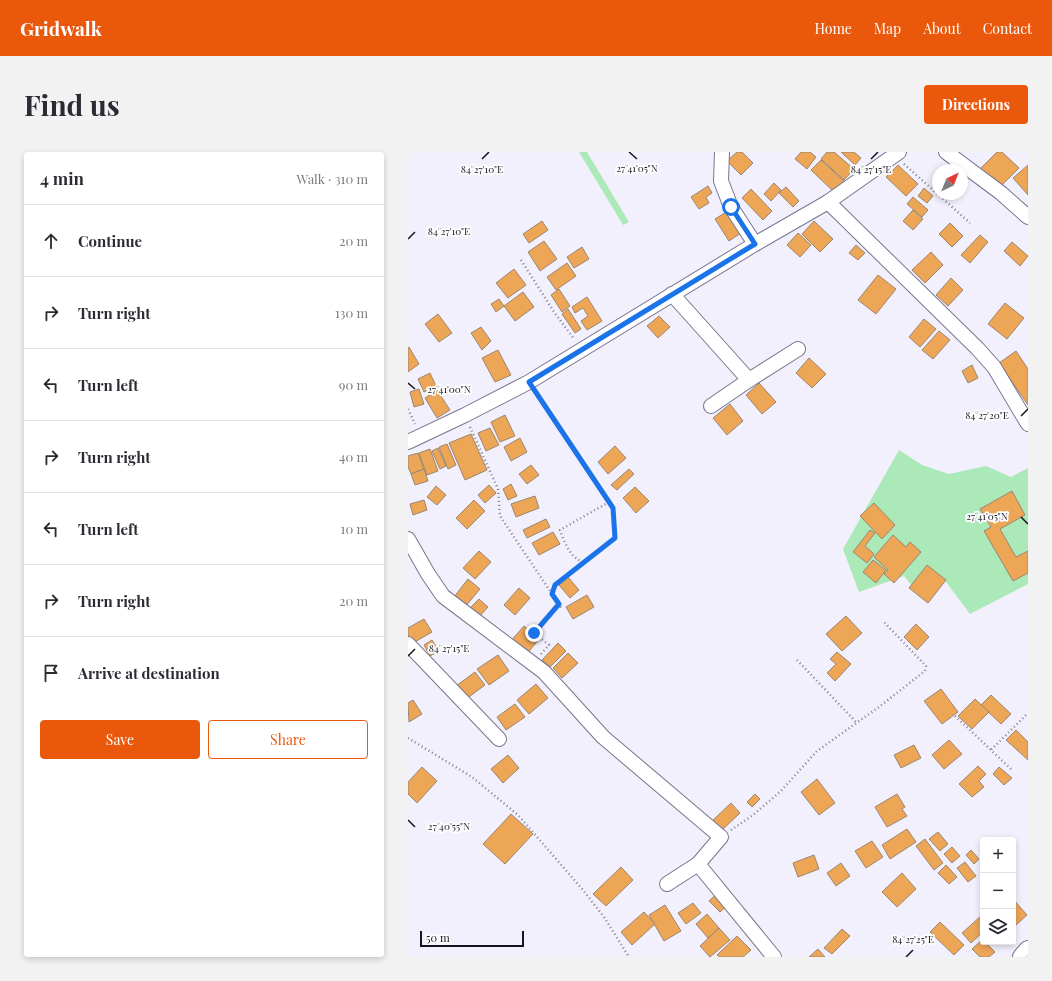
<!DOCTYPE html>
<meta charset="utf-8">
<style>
body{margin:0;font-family:"Playfair Display",serif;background:#f2f2f3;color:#2b2b33}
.controls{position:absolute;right:12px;bottom:12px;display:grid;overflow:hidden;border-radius:4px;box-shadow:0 2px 6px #0003}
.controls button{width:36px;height:36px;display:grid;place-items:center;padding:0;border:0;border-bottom:1px solid #e1e1e2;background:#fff;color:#2b2b33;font:20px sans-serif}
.compass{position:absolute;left:524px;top:12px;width:36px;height:36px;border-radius:50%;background:#fff;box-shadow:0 2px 6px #0003;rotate:43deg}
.scale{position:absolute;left:12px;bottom:10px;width:104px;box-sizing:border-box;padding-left:4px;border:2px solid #15131d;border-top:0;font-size:11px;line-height:14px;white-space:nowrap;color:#15131d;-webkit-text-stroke:3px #fff;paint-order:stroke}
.stop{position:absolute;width:12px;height:12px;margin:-9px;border:3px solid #1a73e8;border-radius:50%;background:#fff}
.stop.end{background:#1a73e8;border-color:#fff;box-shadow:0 1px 4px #0008}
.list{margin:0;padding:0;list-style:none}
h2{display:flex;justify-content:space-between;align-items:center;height:52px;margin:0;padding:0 16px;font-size:17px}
h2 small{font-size:13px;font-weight:400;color:#7c7c81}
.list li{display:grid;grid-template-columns:26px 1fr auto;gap:12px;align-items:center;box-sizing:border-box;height:72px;padding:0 16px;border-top:1px solid #e1e1e2}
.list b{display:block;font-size:15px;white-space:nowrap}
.list em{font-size:13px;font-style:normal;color:#7c7c81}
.actions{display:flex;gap:8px;padding:12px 16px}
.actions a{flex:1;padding:9px 0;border:1px solid #ea580c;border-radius:4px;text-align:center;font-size:14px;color:#ea580c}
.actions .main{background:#ea580c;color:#fff}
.icon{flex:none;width:22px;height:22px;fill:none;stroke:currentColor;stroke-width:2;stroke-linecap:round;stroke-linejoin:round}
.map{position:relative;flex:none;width:620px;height:805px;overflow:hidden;border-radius:4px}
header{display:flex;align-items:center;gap:24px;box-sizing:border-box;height:56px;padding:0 20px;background:#ea580c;color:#fff}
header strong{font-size:19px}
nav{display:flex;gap:22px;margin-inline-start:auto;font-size:14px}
.intro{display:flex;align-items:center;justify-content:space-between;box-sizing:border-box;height:96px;padding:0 24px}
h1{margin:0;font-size:28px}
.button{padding:10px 18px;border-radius:4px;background:#ea580c;color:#fff;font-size:14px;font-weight:700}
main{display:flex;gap:24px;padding:0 24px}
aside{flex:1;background:#fff;border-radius:4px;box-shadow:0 2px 6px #0003}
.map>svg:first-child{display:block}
.green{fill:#abe9b8}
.building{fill:#eda556;stroke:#9b8672}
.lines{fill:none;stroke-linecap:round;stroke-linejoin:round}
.minor-casing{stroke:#79758e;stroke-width:16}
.major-casing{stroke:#79758e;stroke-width:20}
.path{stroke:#83818c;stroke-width:2.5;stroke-dasharray:1 3;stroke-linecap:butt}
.minor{stroke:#fff;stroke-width:14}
.major{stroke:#fff;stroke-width:18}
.route{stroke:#1a73e8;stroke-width:5}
.ticks{fill:none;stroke:#15131d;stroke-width:1.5}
.ticks-label{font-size:10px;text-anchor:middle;fill:#15131d;stroke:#fff;stroke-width:3.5;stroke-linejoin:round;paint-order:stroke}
</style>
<header>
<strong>Gridwalk</strong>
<nav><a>Home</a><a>Map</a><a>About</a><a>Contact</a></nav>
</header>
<div class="intro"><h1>Find us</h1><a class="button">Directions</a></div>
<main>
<aside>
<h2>4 min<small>Walk · 310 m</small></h2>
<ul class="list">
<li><svg class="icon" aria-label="ahead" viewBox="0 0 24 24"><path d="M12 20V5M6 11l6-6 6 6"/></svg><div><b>Continue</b></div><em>20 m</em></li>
<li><svg class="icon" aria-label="right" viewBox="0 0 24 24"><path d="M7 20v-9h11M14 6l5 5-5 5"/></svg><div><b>Turn right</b></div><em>130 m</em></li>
<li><svg class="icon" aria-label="left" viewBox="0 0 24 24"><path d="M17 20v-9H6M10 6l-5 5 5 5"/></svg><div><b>Turn left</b></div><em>90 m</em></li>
<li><svg class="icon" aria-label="right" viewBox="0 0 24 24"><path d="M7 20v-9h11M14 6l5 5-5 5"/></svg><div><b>Turn right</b></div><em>40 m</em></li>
<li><svg class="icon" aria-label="left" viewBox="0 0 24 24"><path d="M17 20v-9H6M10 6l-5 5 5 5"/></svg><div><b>Turn left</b></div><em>10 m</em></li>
<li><svg class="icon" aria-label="right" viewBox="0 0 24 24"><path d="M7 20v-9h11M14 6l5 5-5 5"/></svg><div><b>Turn right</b></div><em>20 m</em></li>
<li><svg class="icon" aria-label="arrive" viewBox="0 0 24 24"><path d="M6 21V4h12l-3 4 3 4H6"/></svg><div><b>Arrive at destination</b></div></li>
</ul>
<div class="actions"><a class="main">Save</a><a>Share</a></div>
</aside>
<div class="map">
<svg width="620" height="805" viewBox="0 0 620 805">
<rect width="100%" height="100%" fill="#f2f0fc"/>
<g class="green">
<polygon points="171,0 179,0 221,70 215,73"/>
<polygon points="491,298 514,313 541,322 578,314 603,325 620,316 620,432 562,462 535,426 509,440 496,424 451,440 435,397"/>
</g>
<g class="building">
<polygon points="329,0 334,0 345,11 333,23 319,9"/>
<polygon points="393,0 402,0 408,5 399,17 387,7"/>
<polygon points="419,0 426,0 446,17 436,28 413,7"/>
<polygon points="433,0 446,0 453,6 447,13"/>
<polygon points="589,0 594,0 611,16 590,37 571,18"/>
<polygon points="413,8 436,29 426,40 403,18"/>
<polygon points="490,13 510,32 498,44 478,25"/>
<polygon points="620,13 620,43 605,26"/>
<polygon points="366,31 373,38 363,49 356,42"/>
<polygon points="300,34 304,41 298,45 301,51 291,57 283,45"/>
<polygon points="378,35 391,49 385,55 371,41"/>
<polygon points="516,36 525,44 519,51 510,44"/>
<polygon points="343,37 364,59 355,68 334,46"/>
<polygon points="505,45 520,58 514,65 499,52"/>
<polygon points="505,58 515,67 505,78 495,69"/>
<polygon points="320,59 333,81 321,89 307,67"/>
<polygon points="134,69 140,78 121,91 115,82"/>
<polygon points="406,69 425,87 412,100 394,82"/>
<polygon points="542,71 555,84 544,95 531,82"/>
<polygon points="390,81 403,93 392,105 379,93"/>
<polygon points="572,83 580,90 562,111 553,103"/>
<polygon points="136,89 149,107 132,119 120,100"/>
<polygon points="604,90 620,104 612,114 596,99"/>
<polygon points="448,93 457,101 450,108 441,101"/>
<polygon points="174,95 181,107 166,116 159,105"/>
<polygon points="523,100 535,113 517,131 504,118"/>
<polygon points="159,111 168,124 148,138 139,125"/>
<polygon points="106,117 118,133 100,146 88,131"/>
<polygon points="470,123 488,137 468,162 450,148"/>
<polygon points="543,126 555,138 540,154 528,143"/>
<polygon points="151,137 162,154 154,160 143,143"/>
<polygon points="115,140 126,155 107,169 96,154"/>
<polygon points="179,145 194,169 179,178 173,169 180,164 175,156 167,161 164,155"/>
<polygon points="91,147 96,154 88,160 83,152"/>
<polygon points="597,151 616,166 599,187 580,172"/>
<polygon points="160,157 173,177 167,181 154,162"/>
<polygon points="30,162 44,181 31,190 17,172"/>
<polygon points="251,164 262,175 250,186 239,174"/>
<polygon points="516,167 528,177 512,195 501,185"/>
<polygon points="73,175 83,189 74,198 63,181"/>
<polygon points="531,179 542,188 525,207 514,198"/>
<polygon points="1,195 11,212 0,220 0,196"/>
<polygon points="90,198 103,223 87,230 74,206"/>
<polygon points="608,199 620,217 620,253 591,211"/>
<polygon points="401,206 418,222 404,236 388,221"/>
<polygon points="564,213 570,226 560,231 554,219"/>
<polygon points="22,221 28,234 16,240 10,227"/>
<polygon points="351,231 368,250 354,262 338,243"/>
<polygon points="11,237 16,252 6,255 2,240"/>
<polygon points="29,238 42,258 29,266 17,246"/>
<polygon points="322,252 335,269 319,283 305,266"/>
<polygon points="97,263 107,284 92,290 83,270"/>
<polygon points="82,276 91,293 78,299 70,281"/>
<polygon points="63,282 79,318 57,328 41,291"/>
<polygon points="112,286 119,300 103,309 96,295"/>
<polygon points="39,292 48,313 40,317 31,295"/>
<polygon points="207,294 218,306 200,322 190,310"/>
<polygon points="30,296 38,314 32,317 24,299"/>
<polygon points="22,297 30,319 19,323 11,301"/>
<polygon points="10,301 16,317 3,322 0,315 0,304"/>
<polygon points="123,313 131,323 119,332 111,322"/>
<polygon points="16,317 20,329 7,333 3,322"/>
<polygon points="221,317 226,322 209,338 203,333"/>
<polygon points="103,332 109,344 100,348 95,337"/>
<polygon points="81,333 88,341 77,351 70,343"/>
<polygon points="28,334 38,343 29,353 19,345"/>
<polygon points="227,335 241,349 228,361 215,346"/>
<polygon points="604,339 617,363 592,377 608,405 620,399 620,421 605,429 576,379 583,375 572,357"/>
<polygon points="127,344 131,356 108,365 103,352"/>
<polygon points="16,348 19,358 5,363 2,352"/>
<polygon points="66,348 77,359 59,377 48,366"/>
<polygon points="466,351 487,373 474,387 452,364"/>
<polygon points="138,367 142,375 119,386 115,378"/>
<polygon points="462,378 467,381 457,394 466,402 459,411 445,400"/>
<polygon points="145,380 152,392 131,403 124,391"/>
<polygon points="485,383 498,395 502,390 513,400 486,431 476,422 480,418 466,405"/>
<polygon points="71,399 83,410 67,427 55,416"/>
<polygon points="465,408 478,418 468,431 455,420"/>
<polygon points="519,413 538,428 520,451 501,436"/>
<polygon points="160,425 171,438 162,446 151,433"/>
<polygon points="60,427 72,437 57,455 46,445"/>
<polygon points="111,436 122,446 107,463 96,453"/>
<polygon points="179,443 186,455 165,467 158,455"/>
<polygon points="71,447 80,455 71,465 62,456"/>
<polygon points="438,464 454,481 434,499 418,482"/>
<polygon points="16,467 24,480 5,491 0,483 0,476"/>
<polygon points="508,472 521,485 509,498 496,485"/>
<polygon points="116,474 131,487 118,503 102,490"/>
<polygon points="24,488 31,499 22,504 16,493"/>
<polygon points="150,491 158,499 142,515 134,508"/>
<polygon points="429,500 443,512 427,529 419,521 428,512 422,507"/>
<polygon points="160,501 170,511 154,526 145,516"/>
<polygon points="90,503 101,519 81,533 69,517"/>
<polygon points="67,520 77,533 58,547 48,534"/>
<polygon points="128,532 140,546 121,562 109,548"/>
<polygon points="533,537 550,560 534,572 516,549"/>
<polygon points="583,543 603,562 593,572 573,553"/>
<polygon points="567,547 581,560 564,577 550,564"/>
<polygon points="5,548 14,562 1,570 0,551"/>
<polygon points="107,552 117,565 98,578 89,565"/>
<polygon points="608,578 620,590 620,608 598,588"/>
<polygon points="541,588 554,602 536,617 524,603"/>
<polygon points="506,593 513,606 493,616 486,603"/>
<polygon points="100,603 111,616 95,631 83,617"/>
<polygon points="570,614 578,622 571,629 576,635 564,645 551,632"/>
<polygon points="14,615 29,629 9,651 0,642 0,630"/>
<polygon points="591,615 604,626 596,633 585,622"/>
<polygon points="409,627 427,651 411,663 393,640"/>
<polygon points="347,642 352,647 344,655 339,650"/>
<polygon points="489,642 497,655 494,657 499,664 479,675 467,655"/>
<polygon points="323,651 332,661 313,679 304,669"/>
<polygon points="103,662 125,682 97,712 75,692"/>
<polygon points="499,677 508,690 482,707 474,693"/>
<polygon points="530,680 540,692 532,699 521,687"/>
<polygon points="517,687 535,711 526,718 508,694"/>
<polygon points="464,689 475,705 458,716 447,699"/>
<polygon points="544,695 552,704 544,711 536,702"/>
<polygon points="563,698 571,707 566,712 558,703"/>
<polygon points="406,703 411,717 390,725 385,711"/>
<polygon points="557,710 568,724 560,730 549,716"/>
<polygon points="433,711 442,724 428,734 419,721"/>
<polygon points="538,713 549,725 541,732 530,721"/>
<polygon points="213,715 225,728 198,754 185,742"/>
<polygon points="494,721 508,737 489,755 474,740"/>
<polygon points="311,740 322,751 312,760 301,749"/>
<polygon points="605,747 619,763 607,774 605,772"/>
<polygon points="285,751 293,761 278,772 270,761"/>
<polygon points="257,753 273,779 256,789 241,763"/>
<polygon points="236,760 247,772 224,793 213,780"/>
<polygon points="299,762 311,776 300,786 288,772"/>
<polygon points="573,764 575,767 575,780 563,791 554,781"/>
<polygon points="532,770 556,793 546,803 522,780"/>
<polygon points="311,776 322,788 302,805 292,794"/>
<polygon points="434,777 442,784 424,802 416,796"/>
<polygon points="329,784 343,798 335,805 312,805 309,803"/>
<polygon points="575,787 575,790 577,790 587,800 581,805 572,805 564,797"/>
<polygon points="410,797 417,805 401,805"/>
</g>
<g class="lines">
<defs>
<g id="minor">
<polyline points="314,0 313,29 323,55 347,92"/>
<polyline points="538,0 593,41 620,65"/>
<polyline points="420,50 491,0"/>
<polyline points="264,142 341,228 390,197"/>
<polyline points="303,254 341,228"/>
<polyline points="0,290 57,263 121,230 347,92 420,50 570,197 586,215 620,272"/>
<polyline points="0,387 20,422 35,444 136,520 195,585 313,685 290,712 366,805"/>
<polyline points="0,492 91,587"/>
<polyline points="259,732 290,712"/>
</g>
<polyline id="major" points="614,805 620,798"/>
</defs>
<use href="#minor" class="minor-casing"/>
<use href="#major" class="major-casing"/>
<g class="path">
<polyline points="496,12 562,71"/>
<polyline points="113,108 146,160 166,187"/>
<polyline points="128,240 205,356 207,386 147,433 144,442"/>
<polyline points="0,257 7,272"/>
<polyline points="62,275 90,337 92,364 154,457"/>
<path d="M175,410c-13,-4 -19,-21 -23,-32l49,-28"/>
<polyline points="133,502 141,493 126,481 151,452"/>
<polyline points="389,508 448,570"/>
<polyline points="547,564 583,598"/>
<polyline points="0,586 64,625 110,663 175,738 196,765 221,805"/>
<polyline points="603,617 583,598 620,561"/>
<polyline points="323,678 345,663 373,639 409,599 471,555 517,519 518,514 475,469"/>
</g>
<use href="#minor" class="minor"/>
<use href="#major" class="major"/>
</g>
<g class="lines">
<polyline class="route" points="126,481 151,452 144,442 147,433 207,386 205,356 121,230 347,92 323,55"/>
</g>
<path class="ticks" d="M221,0l8,7M74,7l7,-7M463,7l7,-7M0,87l7,-7M0,231l7,6M613,264l7,-7M613,365l7,7M0,504l7,-7M0,668l7,7M498,805l7,-7"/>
<g class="ticks-label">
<text x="229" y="20">27°41'05"N</text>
<text x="74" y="21">84°27'10"E</text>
<text x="463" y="21">84°27'15"E</text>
<text x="41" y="83">84°27'10"E</text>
<text x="41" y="241">27°41'00"N</text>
<text x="579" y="267">84°27'20"E</text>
<text x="579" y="368">27°41'05"N</text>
<text x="41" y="500">84°27'15"E</text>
<text x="41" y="678">27°40'55"N</text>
<text x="505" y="791">84°27'25"E</text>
</g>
</svg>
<div class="controls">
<button>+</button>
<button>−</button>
<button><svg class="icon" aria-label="layers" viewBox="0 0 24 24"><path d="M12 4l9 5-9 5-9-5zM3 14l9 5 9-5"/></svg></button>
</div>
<svg class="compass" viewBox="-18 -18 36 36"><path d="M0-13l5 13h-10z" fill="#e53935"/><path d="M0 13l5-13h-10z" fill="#7c7c81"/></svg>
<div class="scale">50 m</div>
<div class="stop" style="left:323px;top:55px"></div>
<div class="stop end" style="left:126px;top:481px"></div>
</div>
</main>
